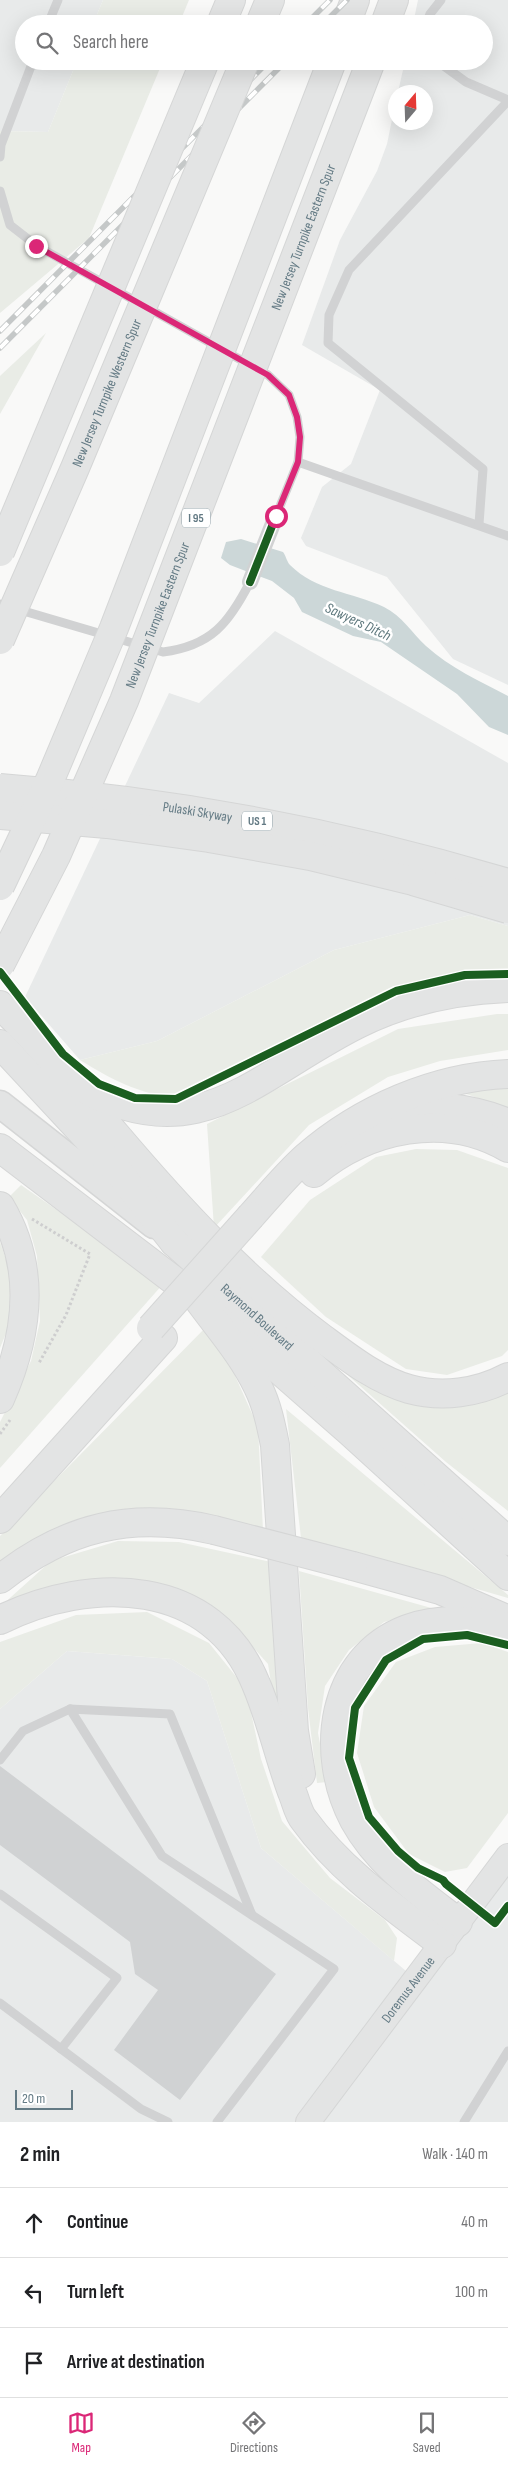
<!DOCTYPE html>
<meta charset="utf-8">
<style>
body{margin:0;font-family:"Sofia Sans Condensed",sans-serif;background:#f2f2f2;color:#202124}
.compass{position:absolute;left:388px;top:85px;width:45px;height:45px;border-radius:50%;background:#fff;box-shadow:0 5px 20px #0002;rotate:19deg}
.scale{position:absolute;left:15px;bottom:12px;width:58px;box-sizing:border-box;padding-left:5px;border:2px solid #637a84;border-top:0;font-size:14px;line-height:18px;white-space:nowrap;color:#637a84;-webkit-text-stroke:4px #fff;paint-order:stroke}
.stop{position:absolute;width:15px;height:15px;margin:-11px;border:4px solid #db2777;border-radius:50%;background:#fff}
.stop.end{background:#db2777;border-color:#fff;box-shadow:0 1px 5px #0008}
.list{margin:0;padding:0;list-style:none}
h2{display:flex;justify-content:space-between;align-items:center;height:65px;margin:0;padding:0 20px;font-size:21px}
h2 small{font-size:16px;font-weight:400;color:#757577}
.list li{display:grid;grid-template-columns:32px 1fr auto;gap:15px;align-items:center;box-sizing:border-box;height:70px;padding:0 20px;border-top:1px solid #e0e0e0}
.list b{display:block;font-size:19px;white-space:nowrap}
.list em{font-size:16px;font-style:normal;color:#757577}
.icon{flex:none;width:28px;height:28px;fill:none;stroke:currentColor;stroke-width:2;stroke-linecap:round;stroke-linejoin:round}
.map{position:relative;flex:none;width:508px;height:2122px;overflow:hidden}
.search{position:absolute;background:#fff;box-shadow:0 5px 20px #0002;left:15px;right:15px;top:15px;height:55px;display:flex;align-items:center;gap:12px;box-sizing:border-box;padding:0 18px;border-radius:28px;color:#757577;font-size:19px}
.sheet{height:275px;background:#fff}
nav{display:flex;justify-content:space-around;align-items:center;box-sizing:border-box;height:70px;border-top:1px solid #e0e0e0;background:#fff;font-size:14px;color:#757577}
nav a{display:grid;justify-items:center;gap:2px}
nav .on{color:#db2777}
.map>svg:first-child{display:block}
.built{fill:#e8eaea}
.green{fill:#e9ece6}
.water{fill:#ccd7d8}
.building{fill:#d0d2d3}
.lines{fill:none;stroke-linecap:round;stroke-linejoin:round}
.secondary-casing{stroke:#d5d6d6;stroke-width:26}
.primary-casing{stroke:#d5d6d6;stroke-width:29}
.trunk-casing{stroke:#d5d6d6;stroke-width:30}
.motorway-casing{stroke:#d5d6d6;stroke-width:30}
.path{stroke:#cececf;stroke-width:3;stroke-dasharray:2.5 2.5;stroke-linecap:butt}
.service{stroke:#d1d2d3;stroke-width:9}
.minor{stroke:#d1d2d3;stroke-width:16}
.secondary{stroke:#e3e4e4;stroke-width:24}
.primary{stroke:#e3e4e4;stroke-width:26}
.trunk{stroke:#e3e4e4;stroke-width:28}
.motorway{stroke:#e3e4e4;stroke-width:28}
.rail-casing{stroke:#c5c8c8;stroke-width:5.5}
.rail{stroke:#fff;stroke-width:4;stroke-dasharray:11;stroke-linecap:butt}
.motorway-bridge-casing{stroke:#d5d6d6;stroke-width:30;stroke-linecap:butt}
.motorway-bridge{stroke:#e3e4e4;stroke-width:28}
.cycleway-casing{stroke:#fff;stroke-width:11}
.cycleway{stroke:#1b5e20;stroke-width:8}
.route{stroke:#db2777;stroke-width:6}
.labels{text-anchor:middle;dominant-baseline:central;stroke-width:5;stroke-linejoin:round;paint-order:stroke}
.shield{fill:#fff;stroke:#92a2a9;stroke-width:1}
.shield-label{font-size:12px;font-weight:bold;fill:#637a84}
.street-label{font-size:14px;fill:#637a84;stroke:#fff}
.water-label{font-size:15px;font-style:italic;fill:#5e787d;stroke:#fff}
</style>
<div class="map">
<svg width="508" height="2122" viewBox="0 0 508 2122">
<rect width="100%" height="100%" fill="#f9f9f8"/>
<g class="built">
<polygon points="0,0 103,0 93,24 24,24 24,61 77,61 48,132 0,131"/>
<polygon points="418,0 508,0 508,685 453,659 387,577 306,546 301,538 322,487 351,464 380,390 302,345 340,240 377,171 387,144 395,105 396,122 426,122 426,92 398,92 405,61 484,61 484,24 413,24"/>
<polygon points="275,631 508,763 508,926 470,915 334,950 157,1041 80,1060 25,997 169,693 199,703"/>
<polygon points="67,1651 172,1659 207,1681 261,1848 419,1982 508,1861 508,2122 0,2122 0,1709"/>
</g>
<g class="green">
<polygon points="103,0 189,0 179,24 93,24"/>
<polygon points="77,61 163,61 89,238 0,313 0,131 48,132"/>
<polygon points="46,333 0,414 0,376"/>
<path d="M470,915l38,11v48l-43,1 -69,16 -220,108c-40,-7 -62,-18 -96,-39l77,-19 177,-91z"/>
<polygon points="497,1014 508,1014 508,1050 440,1061 388,1077 309,1125 214,1228 207,1124 398,1029"/>
<polygon points="508,1088 508,1109 458,1091"/>
<polygon points="416,1149 457,1150 508,1168 508,1350 502,1356 447,1375 406,1369 326,1317 261,1257 310,1200 376,1157"/>
<polygon points="21,1185 163,1284 0,1468 0,1422 31,1361 40,1321 37,1256 27,1220 9,1197"/>
<polygon points="0,1242 12,1277 9,1326 0,1348"/>
<polygon points="211,1322 258,1427 263,1530 136,1508 56,1531 0,1575 0,1536"/>
<polygon points="342,1370 370,1385 508,1388 508,1511 446,1462"/>
<polygon points="286,1409 508,1595 508,1598 301,1538"/>
<polygon points="118,1541 179,1542 271,1562 284,1706 276,1715 268,1664 225,1616 162,1586 94,1579 1,1606 51,1561"/>
<polygon points="299,1571 435,1609 384,1622 349,1650 325,1686 318,1733 327,1782 317,1783 308,1708"/>
<polygon points="147,1612 209,1643 246,1689 261,1759 282,1821 330,1878 385,1920 397,1938 394,1961 261,1848 207,1681 172,1659 67,1651 0,1709 0,1642 76,1615"/>
<polygon points="482,1643 508,1652 508,1813 467,1868 445,1872 409,1854 374,1807 357,1753 364,1706 396,1662 435,1647"/>
</g>
<path class="water" d="M241,539l42,13c3,4 4,10 7,13 26,26 62,27 94,42 18,9 28,26 42,39 24,22 54,35 82,50v39l-19,-8 -32,-33 -76,-52 -28,-6 -51,-24 -8,-14 -22,-17 -42,-16 -9,-7 5,-16z"/>
<polygon class="building" points="0,1766 276,1974 180,2100 114,2050 158,1990 135,1974 130,1942 0,1845"/>
<g class="lines">
<defs>
<g id="secondary">
<path id="s1" d="M308,2122l200,-266"/>
</g>
<polyline id="primary" points="0,1104 154,1225"/>
<g id="trunk">
<polyline points="0,1148 197,1298 350,1432 508,1576"/>
<path id="s2" d="M174,1242l334,299"/>
</g>
<g id="motorway">
<polyline points="221,24 231,0"/>
<polyline points="260,24 270,0"/>
<polyline points="346,24 355,0"/>
<polyline points="385,24 394,0"/>
<path d="M0,1005c42,40 78,86 116,130 62,73 128,145 206,203 27,20 55,42 87,51 33,9 69,4 99,-12"/>
<polyline points="0,1044 117,1170 174,1242"/>
<path d="M81,1087c118,66 176,-13 277,-63 46,-23 98,-34 150,-36"/>
<path d="M392,1110c39,-7 80,-2 116,13"/>
<path d="M314,1173c54,-45 131,-62 194,-25"/>
<path d="M0,1206c37,62 28,130 0,193"/>
<path d="M251,1216c18,-20 35,-41 55,-59 55,-48 129,-80 202,-83"/>
<path d="M197,1298c21,29 46,57 61,89 9,18 13,38 17,58l19,286 7,43"/>
<polyline points="0,1519 163,1338"/>
<polyline points="353,1566 440,1590 502,1617"/>
<path d="M0,1579c66,-52 131,-68 214,-49"/>
<path d="M0,1620c91,-45 213,-43 256,64 15,35 23,73 36,108 4,9 6,21 12,28 37,51 88,86 138,124"/>
<path d="M458,1922c-39,-30 -80,-58 -104,-102 -35,-66 -24,-162 53,-191 33,-12 68,-9 101,-2"/>
</g>
</defs>
<use href="#secondary" class="secondary-casing"/>
<use href="#primary" class="primary-casing"/>
<use href="#trunk" class="trunk-casing"/>
<use href="#motorway" class="motorway-casing"/>
<g class="path">
<polyline points="32,1219 90,1254 66,1315 39,1363"/>
<polyline points="0,1434 10,1420"/>
</g>
<g class="service">
<polyline points="48,24 58,0"/>
<polyline points="426,24 430,14 441,0"/>
<polyline points="437,61 466,82 508,100"/>
<polyline points="0,157 1,145 33,61"/>
<polyline points="0,191 10,225 37,246 268,375 289,395 297,417 300,437 298,462 276,516"/>
<polyline points="298,462 508,536"/>
<polyline points="479,524 483,469 328,343 329,315 349,270 508,101"/>
<path d="M0,604l163,48c48,-6 66,-29 87,-70"/>
<polyline points="70,1709 170,1714 252,1915"/>
<polyline points="0,1760 23,1731 70,1709 162,1856 334,1969 217,2122"/>
<polyline points="0,1894 117,1978 61,2049"/>
<polyline points="0,2003 141,2109 168,2122"/>
<polyline points="464,2122 508,2051"/>
</g>
<polyline class="minor" points="250,582 276,516"/>
<use href="#secondary" class="secondary"/>
<use href="#primary" class="primary"/>
<use href="#trunk" class="trunk"/>
<use href="#motorway" class="motorway"/>
<defs>
<g id="rail">
<polyline points="306,24 330,0"/>
<polyline points="323,24 347,0"/>
<polyline points="0,331 269,61"/>
<polyline points="0,348 286,61"/>
</g>
</defs>
<use href="#rail" class="rail-casing"/>
<use href="#rail" class="rail"/>
<defs>
<g id="motorway-bridge">
<polyline points="0,552 205,61"/>
<path id="s3" d="M0,640l75,-172 170,-407"/>
<path id="s4" d="M0,788c173,13 342,45 508,95"/>
<polyline points="0,815 107,824 209,838 310,856 413,881 508,909"/>
<polyline points="0,886 50,780 114,628 332,61"/>
<path id="s5" d="M0,965l56,-109 68,-155 247,-640"/>
<polyline points="151,1328 251,1216"/>
<polyline points="214,1530 353,1566"/>
</g>
</defs>
<use href="#motorway-bridge" class="motorway-bridge-casing"/>
<use href="#motorway-bridge" class="motorway-bridge"/>
<defs>
<g id="cycleway">
<polyline points="250,582 276,516"/>
<polyline points="0,972 63,1054 99,1084 135,1098 176,1099 396,991 465,975 508,974"/>
<polyline points="508,1645 467,1635 423,1639 386,1660 355,1708 349,1758 369,1817 398,1851 418,1868 443,1880 446,1884 495,1923 508,1906"/>
</g>
</defs>
<use href="#cycleway" class="cycleway-casing"/>
<use href="#cycleway" class="cycleway"/>
</g>
<g class="lines">
<polyline class="route" points="36,246 268,375 289,395 297,417 300,437 298,462 276,516"/>
</g>
<g class="labels">
<g class="shield">
<rect x="182" y="508.5" width="28" height="19" rx="4"/>
<rect x="242" y="811.5" width="30" height="19" rx="4"/>
</g>
<g class="shield-label">
<text x="196" y="518">I 95</text>
<text x="257" y="821">US 1</text>
</g>
<g class="street-label">
<text stroke="none"><textPath href="#s5" startOffset="789">New Jersey Turnpike Eastern Spur</textPath></text>
<text stroke="none"><textPath href="#s3" startOffset="269">New Jersey Turnpike Western Spur</textPath></text>
<text stroke="none"><textPath href="#s5" startOffset="384">New Jersey Turnpike Eastern Spur</textPath></text>
<text stroke="none"><textPath href="#s4" startOffset="199">Pulaski Skyway</textPath></text>
<text stroke="none"><textPath href="#s2" startOffset="112">Raymond Boulevard</textPath></text>
<text stroke="none"><textPath href="#s1" startOffset="166">Doremus Avenue</textPath></text>
</g>
<g class="water-label">
<text transform="translate(358 622) rotate(25)">Sawyers Ditch</text>
</g>
</g>
</svg>
<svg class="compass" viewBox="-18 -18 36 36"><path d="M0-13l5 13h-10z" fill="#e53935"/><path d="M0 13l5-13h-10z" fill="#757577"/></svg>
<div class="scale">20 m</div>
<div class="stop" style="left:276px;top:516px"></div>
<div class="stop end" style="left:36px;top:246px"></div>
<div class="search"><svg class="icon" aria-label="search" viewBox="0 0 24 24"><circle cx="10" cy="10" r="6"/><path d="M15 15l6 6"/></svg>Search here</div>
</div>
<section class="sheet">
<h2>2 min<small>Walk · 140 m</small></h2>
<ul class="list">
<li><svg class="icon" aria-label="ahead" viewBox="0 0 24 24"><path d="M12 20V5M6 11l6-6 6 6"/></svg><div><b>Continue</b></div><em>40 m</em></li>
<li><svg class="icon" aria-label="left" viewBox="0 0 24 24"><path d="M17 20v-9H6M10 6l-5 5 5 5"/></svg><div><b>Turn left</b></div><em>100 m</em></li>
<li><svg class="icon" aria-label="arrive" viewBox="0 0 24 24"><path d="M6 21V4h12l-3 4 3 4H6"/></svg><div><b>Arrive at destination</b></div></li>
</ul>
</section>
<nav>
<a class="on"><svg class="icon" aria-label="map" viewBox="0 0 24 24"><path d="M3 6l6-2 6 2 6-2v14l-6 2-6-2-6 2zM9 4v14M15 6v14"/></svg>Map</a>
<a><svg class="icon" aria-label="directions" viewBox="0 0 24 24"><path d="M12 3l9 9-9 9-9-9zM9 14v-3h6M13 9l2 2-2 2"/></svg>Directions</a>
<a><svg class="icon" aria-label="saved" viewBox="0 0 24 24"><path d="M7 4h10v16l-5-4-5 4z"/></svg>Saved</a>
</nav>
